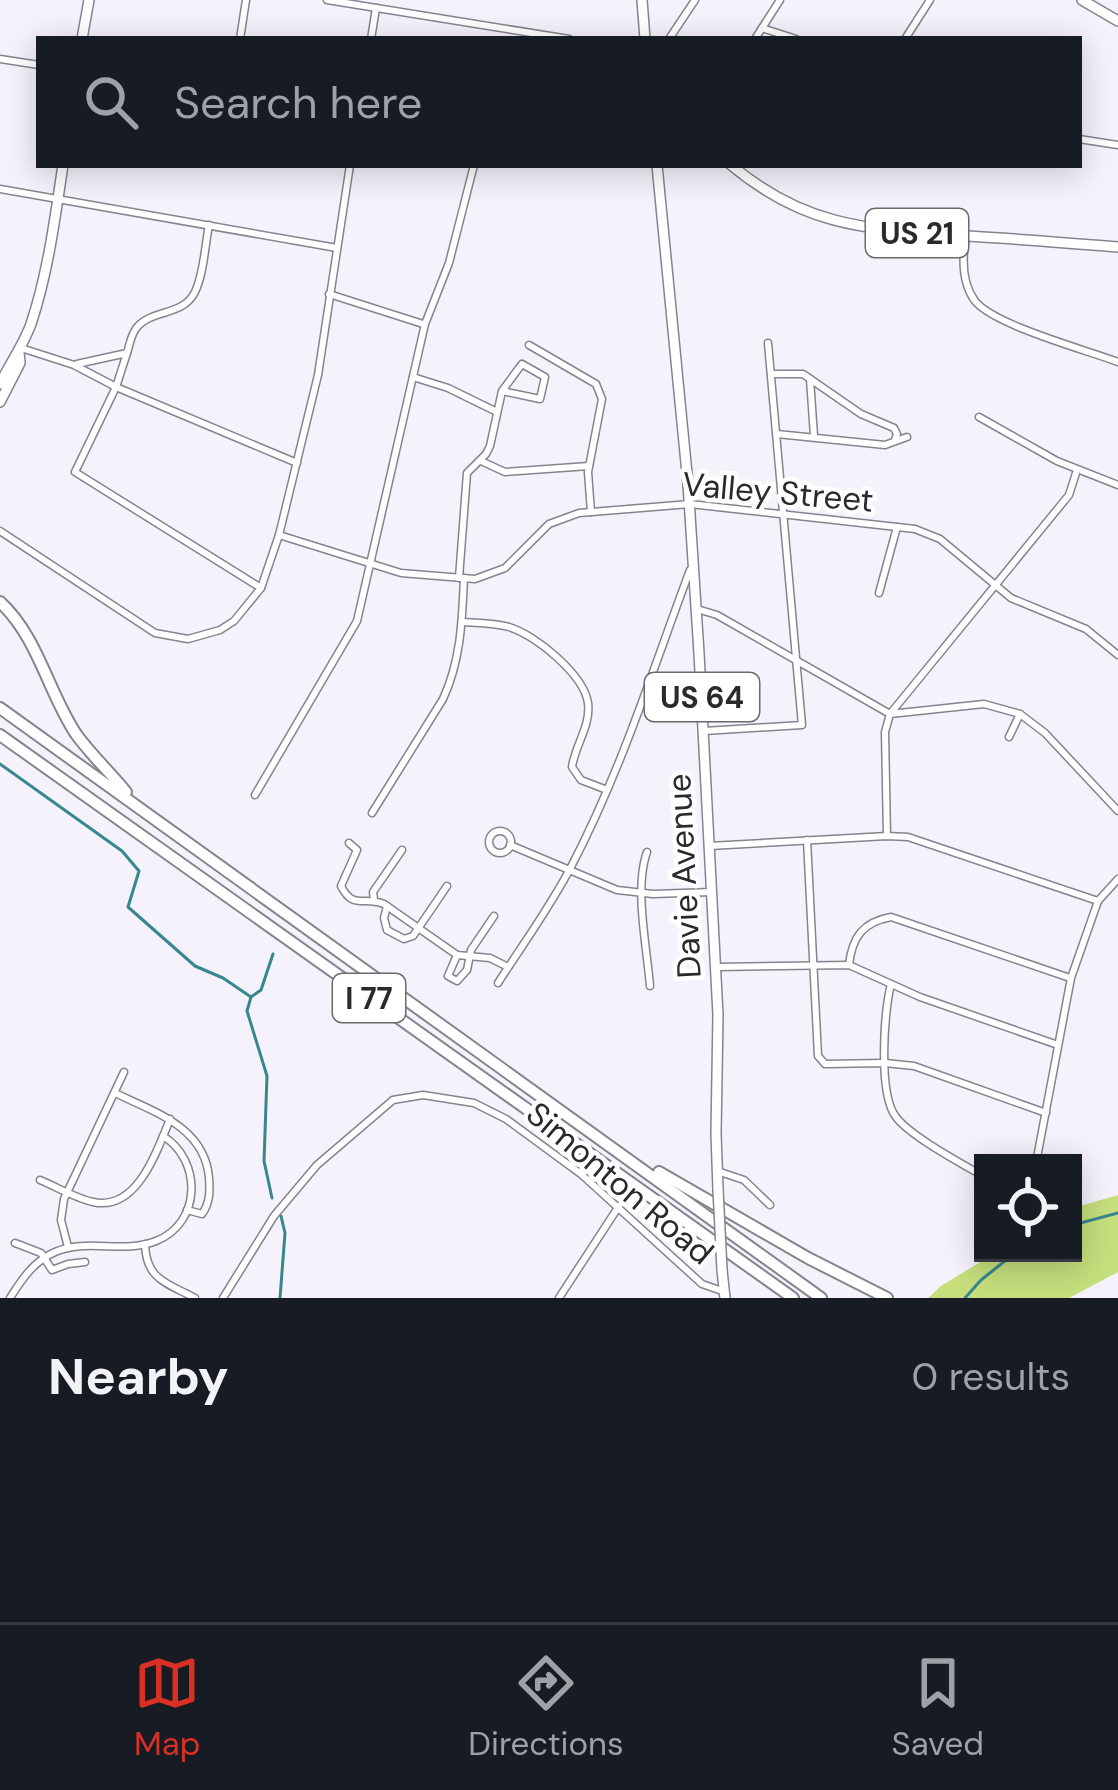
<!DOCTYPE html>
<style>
body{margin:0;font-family:"DM Sans",sans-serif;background:#20242c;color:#f1f3f6}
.controls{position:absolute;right:36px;bottom:36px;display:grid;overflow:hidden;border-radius:0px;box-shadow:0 6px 30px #0003}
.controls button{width:108px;height:108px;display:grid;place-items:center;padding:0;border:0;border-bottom:3px solid #363941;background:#171b24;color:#f1f3f6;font:60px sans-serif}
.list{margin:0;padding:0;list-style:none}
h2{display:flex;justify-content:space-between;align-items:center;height:156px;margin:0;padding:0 48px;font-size:51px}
h2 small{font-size:39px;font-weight:400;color:#9ea1a6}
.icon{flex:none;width:66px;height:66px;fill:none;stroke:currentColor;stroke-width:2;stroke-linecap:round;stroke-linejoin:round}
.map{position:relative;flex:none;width:1118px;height:1298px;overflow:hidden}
.search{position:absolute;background:#171b24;box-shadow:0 6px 30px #0003;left:36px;right:36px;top:36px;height:132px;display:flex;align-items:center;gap:30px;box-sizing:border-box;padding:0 42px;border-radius:0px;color:#9ea1a6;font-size:45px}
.sheet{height:324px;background:#171b24}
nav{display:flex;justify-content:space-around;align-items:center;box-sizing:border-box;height:168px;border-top:3px solid #363941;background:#171b24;font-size:33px;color:#9ea1a6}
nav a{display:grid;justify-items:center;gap:6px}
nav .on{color:#d93025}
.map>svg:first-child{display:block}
.green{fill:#c6de7c}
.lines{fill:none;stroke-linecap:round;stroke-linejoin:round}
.stream{stroke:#37888e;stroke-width:3}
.minor-casing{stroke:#86838d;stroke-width:9}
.major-casing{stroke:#86838d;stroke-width:12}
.highway-casing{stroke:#86838d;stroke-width:14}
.minor{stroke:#fff;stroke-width:6}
.major{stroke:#fff;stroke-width:9}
.highway{stroke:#fff;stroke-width:10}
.major-bridge-casing{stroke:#86838d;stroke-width:12;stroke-linecap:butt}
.major-bridge{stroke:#fff;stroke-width:9}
.labels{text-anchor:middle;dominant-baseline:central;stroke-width:9;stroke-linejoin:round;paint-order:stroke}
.shield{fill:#fff;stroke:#6b696c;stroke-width:3}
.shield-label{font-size:30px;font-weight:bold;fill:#2b292d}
.street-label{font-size:33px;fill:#2b292d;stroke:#fff}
</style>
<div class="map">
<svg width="1118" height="1298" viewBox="0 0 1118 1298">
<rect width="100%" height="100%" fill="#f5f2fc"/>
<polygon class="green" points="1118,1195 1118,1272 1069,1298 928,1298 941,1286 995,1253 1073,1253 1073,1208"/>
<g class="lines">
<g class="stream">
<polyline points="0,764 122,851 139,871 128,907 195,966 223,978 251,997 247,1011 267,1076 264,1161 272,1198"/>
<polyline points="251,997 261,990 273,954"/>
<polyline points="1073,1225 1118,1213"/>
<polyline points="280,1298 285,1233 281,1216"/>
<polyline points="965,1298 981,1280 1015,1253"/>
</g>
<defs>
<g id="minor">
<polyline points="327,0 569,39"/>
<polyline points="762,28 796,39"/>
<polyline points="240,39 246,0"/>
<polyline points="371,39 376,8"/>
<polyline points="669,39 695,0"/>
<polyline points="755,39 780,0"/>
<polyline points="905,39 930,0"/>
<polyline points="0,59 39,65"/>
<polyline points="1079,139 1118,145"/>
<polyline points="0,189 337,248"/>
<path d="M966,236c-4,22 -5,46 9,65 19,24 111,49 143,61"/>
<polyline points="329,294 423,324"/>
<polyline points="529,345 596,384 602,399 588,472 591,512"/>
<polyline points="21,348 74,365 116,387 297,463"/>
<polyline points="127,353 116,387 75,472 261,588"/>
<path d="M77,364l50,-11c3,-9 4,-20 11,-27 16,-17 45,-10 57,-34 9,-19 10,-47 14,-67"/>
<polyline points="771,374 803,374 861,414 894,428 897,434 895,440"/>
<polyline points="413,377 448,388 497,412"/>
<polyline points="810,379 814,436"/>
<polyline points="979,417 1057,461 1118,485"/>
<polyline points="777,434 885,445 907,437"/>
<polyline points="481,461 505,472 589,466"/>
<polyline points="0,531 155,633 188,639 220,630 234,621 261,588 279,535 318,375 350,165"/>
<polyline points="279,535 401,573 475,579 505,568 549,524 579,513 690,504 915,529 940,539 1011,598 1086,629 1118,655"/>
<polyline points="459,578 467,473 486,454 490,446 502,391 522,364 545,377 540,399 502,391"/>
<polyline points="879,593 897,527"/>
<polyline points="697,609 717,615 890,714 984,704 1020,714 1045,733 1118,811"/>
<path d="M462,622c15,1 32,1 47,5 27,8 75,48 79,76 3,23 -13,42 -16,64l9,13 26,10"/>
<polyline points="704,731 802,725 768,343"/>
<polyline points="1009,737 1020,714"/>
<polyline points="255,795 357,621 425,324 449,263 474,165"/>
<path d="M372,813l71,-114c18,-39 19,-78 21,-121"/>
<circle cx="500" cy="842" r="11"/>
<polyline points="887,836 885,732 890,714 1069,495 1077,470"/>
<polyline points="807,840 818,1056 825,1064 885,1063 914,1066 1046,1113"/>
<path d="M349,843l8,7 -16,36c12,24 22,10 43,18l73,51 33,3 16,8"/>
<polyline points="510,845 617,890 653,894 712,892"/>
<polyline points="709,846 887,836 908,837 1098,901"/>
<path d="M647,852c-13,36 0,96 3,134"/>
<polyline points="374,900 373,892 402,850"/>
<polyline points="387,906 384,918 387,930 404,939 413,936 447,886"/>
<polyline points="457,955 448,976 457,981 467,970 471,950 494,916"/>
<path d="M849,965c3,-28 14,-43 42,-48l179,61"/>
<polyline points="716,967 849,965 920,997 1058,1045"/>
<path d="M498,983c25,-39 53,-77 74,-118 49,-94 81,-196 118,-295"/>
<path d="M891,984c-7,28 -13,110 5,133 14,19 65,46 87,59"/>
<path d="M115,1093c39,19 90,34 94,85 1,13 1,25 -7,36l-15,-4"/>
<polyline points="1036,1163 1071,978 1098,901 1118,879"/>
<polyline points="717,1171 744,1180 770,1205"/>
<path d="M40,1180c17,7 35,18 53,22 44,10 64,-51 77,-83"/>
<polyline points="15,1243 41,1253 52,1270 68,1264 85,1262"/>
<path d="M145,1244c1,36 22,39 50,54"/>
<polyline points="68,1247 61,1220 64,1199 124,1072"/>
<path d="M10,1298c12,-19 24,-37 45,-46 31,-14 69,2 101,-11 46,-18 46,-81 7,-105"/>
<polyline points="223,1298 274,1216 317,1165 393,1100 423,1095 474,1103 506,1119 581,1174 702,1284 725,1292"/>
<polyline points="559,1298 619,1206"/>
</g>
<g id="major">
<polyline points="642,0 645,39"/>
<polyline points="1082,0 1118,21"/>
<polyline points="82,39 89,0"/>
<polyline points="657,165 688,484 699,653 718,1015 716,1134 718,1189"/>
<path d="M731,165c78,65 142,64 237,71 50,3 100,7 150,11"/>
<path d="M0,384c10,-21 23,-38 31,-60 17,-51 24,-106 32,-159"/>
<polyline points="0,402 20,363 19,352"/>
<polyline points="722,1270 725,1298"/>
</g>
<g id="highway">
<path d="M0,602c38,35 48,90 76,132 15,21 34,38 50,58"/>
<polyline points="0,708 821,1298"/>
<polyline points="0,735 793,1298"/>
<polyline points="659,1172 808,1258 887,1298"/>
</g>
</defs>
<use href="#minor" class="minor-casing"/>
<use href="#major" class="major-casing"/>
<use href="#highway" class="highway-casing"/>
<use href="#minor" class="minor"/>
<use href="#major" class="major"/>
<use href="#highway" class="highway"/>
<defs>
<polyline id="major-bridge" points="718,1189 722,1270"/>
</defs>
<use href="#major-bridge" class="major-bridge-casing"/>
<use href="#major-bridge" class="major-bridge"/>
</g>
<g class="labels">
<g class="shield">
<rect x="866" y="209" width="102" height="48" rx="9"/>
<rect x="645" y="673" width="114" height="48" rx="9"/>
<rect x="333" y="974" width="72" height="48" rx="9"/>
</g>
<g class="shield-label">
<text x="917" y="233">US 21</text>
<text x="702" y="697">US 64</text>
<text x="369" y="998">I 77</text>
</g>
<g class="street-label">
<text transform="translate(778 492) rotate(5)">Valley Street</text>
<text transform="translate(684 876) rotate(-93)">Davie Avenue</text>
<text transform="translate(620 1183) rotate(40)">Simonton Road</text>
</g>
</g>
</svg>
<div class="controls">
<button><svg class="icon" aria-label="locate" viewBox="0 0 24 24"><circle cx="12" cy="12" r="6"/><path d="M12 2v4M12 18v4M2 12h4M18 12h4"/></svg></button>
</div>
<div class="search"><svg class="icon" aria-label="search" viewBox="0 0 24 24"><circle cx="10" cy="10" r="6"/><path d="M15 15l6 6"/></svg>Search here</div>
</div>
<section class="sheet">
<h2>Nearby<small>0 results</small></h2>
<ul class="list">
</ul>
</section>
<nav>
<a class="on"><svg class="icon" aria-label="map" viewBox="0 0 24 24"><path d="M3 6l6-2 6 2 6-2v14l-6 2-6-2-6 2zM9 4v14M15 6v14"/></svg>Map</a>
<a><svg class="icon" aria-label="directions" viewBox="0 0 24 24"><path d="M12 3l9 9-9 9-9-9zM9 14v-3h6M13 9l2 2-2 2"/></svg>Directions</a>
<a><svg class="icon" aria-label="saved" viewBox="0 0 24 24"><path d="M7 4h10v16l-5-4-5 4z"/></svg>Saved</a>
</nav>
